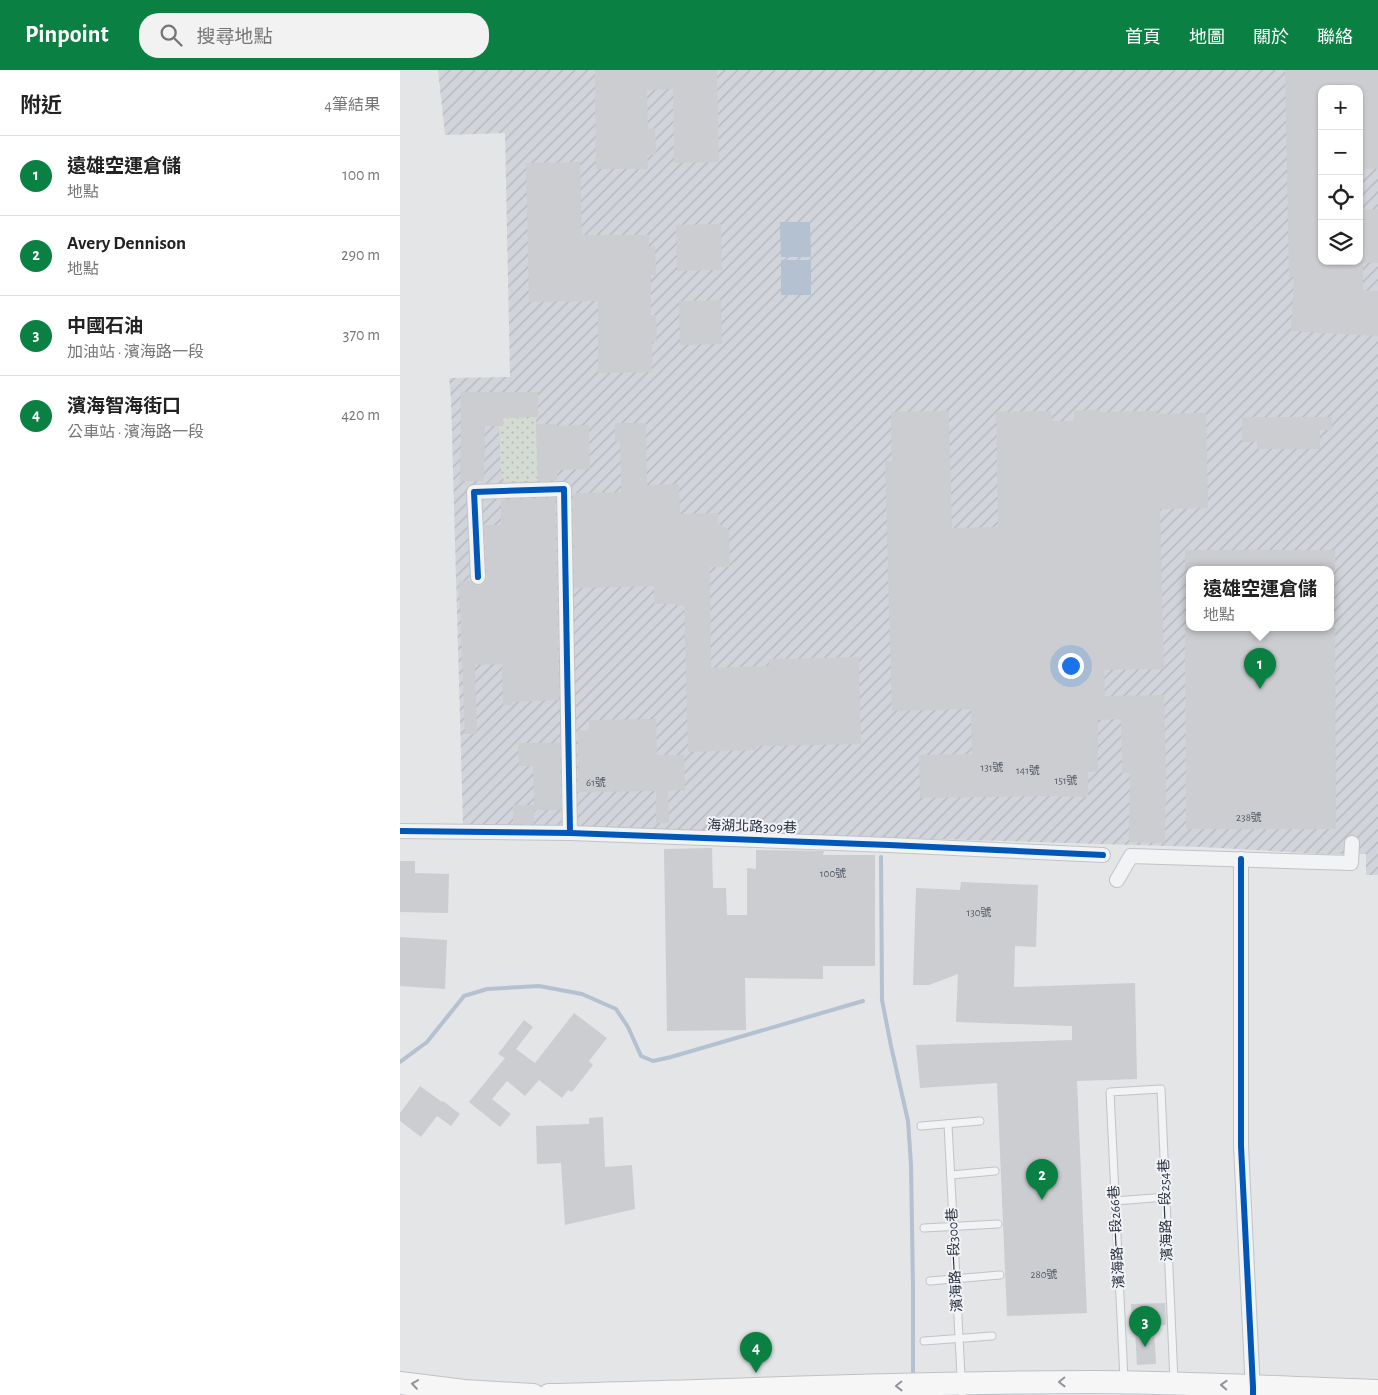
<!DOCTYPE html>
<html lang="zh-TW">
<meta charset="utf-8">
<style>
body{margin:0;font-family:"Alegreya Sans","Noto Sans TC",sans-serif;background:#f2f2f2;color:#222}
.controls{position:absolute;right:15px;top:15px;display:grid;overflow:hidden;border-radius:10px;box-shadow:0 1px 4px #0004}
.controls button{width:45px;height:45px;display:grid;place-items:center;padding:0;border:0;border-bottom:1px solid #e0e0e0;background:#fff;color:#222;font:25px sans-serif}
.you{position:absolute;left:670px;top:595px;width:18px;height:18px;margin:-12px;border:4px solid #fff;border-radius:50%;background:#1a73e8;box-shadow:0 0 0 8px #1a73e833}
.badge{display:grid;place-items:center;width:32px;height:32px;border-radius:50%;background:#0b8043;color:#fff;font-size:16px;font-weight:700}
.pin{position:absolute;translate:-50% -41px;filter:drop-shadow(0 1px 2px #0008)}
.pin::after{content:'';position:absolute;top:26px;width:18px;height:15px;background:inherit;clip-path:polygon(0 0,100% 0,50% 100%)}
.popup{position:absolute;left:786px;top:496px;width:148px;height:65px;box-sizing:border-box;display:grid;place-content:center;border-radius:10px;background:#fff;filter:drop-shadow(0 1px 4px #0005);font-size:16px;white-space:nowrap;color:#767676}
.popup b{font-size:19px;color:#222}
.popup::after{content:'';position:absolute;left:50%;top:100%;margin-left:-10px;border:10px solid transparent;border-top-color:#fff}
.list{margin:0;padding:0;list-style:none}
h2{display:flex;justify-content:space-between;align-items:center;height:65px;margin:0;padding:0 20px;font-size:21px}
h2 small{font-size:16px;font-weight:400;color:#767676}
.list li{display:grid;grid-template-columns:32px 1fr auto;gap:15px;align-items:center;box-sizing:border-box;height:80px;padding:0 20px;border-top:1px solid #e0e0e0}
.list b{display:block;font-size:19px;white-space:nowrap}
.list p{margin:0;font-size:16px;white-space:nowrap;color:#767676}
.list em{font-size:16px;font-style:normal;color:#767676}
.icon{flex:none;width:28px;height:28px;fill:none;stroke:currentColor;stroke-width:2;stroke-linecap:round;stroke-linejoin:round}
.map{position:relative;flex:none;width:978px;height:1325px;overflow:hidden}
header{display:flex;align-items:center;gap:30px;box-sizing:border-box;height:70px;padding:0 25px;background:#0b8043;color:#fff}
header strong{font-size:24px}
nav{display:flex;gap:28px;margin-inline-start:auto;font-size:18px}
.search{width:350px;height:45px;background:#f2f2f2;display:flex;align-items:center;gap:12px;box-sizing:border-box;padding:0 18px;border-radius:20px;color:#767676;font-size:19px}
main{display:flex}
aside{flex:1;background:#fff}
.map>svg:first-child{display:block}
.industrial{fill:url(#industrial-furrows);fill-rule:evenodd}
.grass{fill:url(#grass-dots)}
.water{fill:#b3c1d1}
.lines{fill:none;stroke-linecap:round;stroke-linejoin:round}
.stream{stroke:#b3c1d1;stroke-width:4}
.building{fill:#cbcdd0}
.service-casing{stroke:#c1c3c5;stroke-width:9}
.minor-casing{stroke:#c1c3c5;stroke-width:16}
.primary-casing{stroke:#bfc2c5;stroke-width:24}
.service{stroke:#f2f3f4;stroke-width:7}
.minor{stroke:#f2f3f4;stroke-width:14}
.primary{stroke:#f6f6f6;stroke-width:22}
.cycleway-casing{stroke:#f1f3f7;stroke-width:9}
.cycleway{stroke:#0057b8;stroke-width:6}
.oneway{stroke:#90949b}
.labels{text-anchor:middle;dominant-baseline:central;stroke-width:4;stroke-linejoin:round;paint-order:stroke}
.number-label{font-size:11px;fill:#535a65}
.street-label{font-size:14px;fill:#2a3240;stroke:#f1f3f7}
</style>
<header>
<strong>Pinpoint</strong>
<div class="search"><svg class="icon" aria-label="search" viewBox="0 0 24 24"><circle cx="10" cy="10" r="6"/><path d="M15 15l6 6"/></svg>搜尋地點</div>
<nav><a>首頁</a><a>地圖</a><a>關於</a><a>聯絡</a></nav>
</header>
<main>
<aside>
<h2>附近<small>4筆結果</small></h2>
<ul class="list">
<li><span class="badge">1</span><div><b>遠雄空運倉儲</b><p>地點</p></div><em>100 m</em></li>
<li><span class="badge">2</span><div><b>Avery Dennison</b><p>地點</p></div><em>290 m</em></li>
<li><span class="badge">3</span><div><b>中國石油</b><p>加油站 · 濱海路一段</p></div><em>370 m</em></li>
<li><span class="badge">4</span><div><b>濱海智海街口</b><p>公車站 · 濱海路一段</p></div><em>420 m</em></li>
</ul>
</aside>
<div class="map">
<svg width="978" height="1325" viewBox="0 0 978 1325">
<defs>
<pattern id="industrial-furrows" width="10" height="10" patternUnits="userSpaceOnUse" patternTransform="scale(1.25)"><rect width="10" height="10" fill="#d1d4da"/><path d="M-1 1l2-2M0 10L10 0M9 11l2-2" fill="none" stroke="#b4b6bc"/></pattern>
<pattern id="grass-dots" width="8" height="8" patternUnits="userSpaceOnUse" patternTransform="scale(1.25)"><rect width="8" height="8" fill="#d3dbd3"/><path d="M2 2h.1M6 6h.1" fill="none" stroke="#b5bcb6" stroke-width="1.8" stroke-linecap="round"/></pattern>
</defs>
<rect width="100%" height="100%" fill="#e3e5e7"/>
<path class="industrial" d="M38,0h940v805h-12v-21h-43l-121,-7 -739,-22 -12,-426 -2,-21 61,-1 -5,-244 -60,2zM922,19h37v172h-37zM790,500h140v58h-140z"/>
<polygon class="grass" points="136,347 138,411 105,411 101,406 99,356 103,356 103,348"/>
<g class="water">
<polygon points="380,152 410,152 411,187 381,187"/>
<rect x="381" y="190" width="30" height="35"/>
</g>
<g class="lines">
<g class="stream">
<polyline points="481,787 482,930 491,976 508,1051 511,1095 513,1217 513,1302"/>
<polyline points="0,992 27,972 64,926 87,919 139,916 182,924 216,939 228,957 241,986 253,991 271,987 463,931"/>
</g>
</g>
<g class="building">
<polygon points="195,0 317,0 319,92 274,93 273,19 247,20 248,59 255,58 256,85 247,85 248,99 196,99"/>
<polygon points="885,0 978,0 978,99 959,99 959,19 922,19 922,191 959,191 959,140 978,139 978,193 963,193 963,220 978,221 978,266 891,261 894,207 889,207"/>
<polygon points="180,92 182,165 249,165 249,177 255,176 256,205 251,205 251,245 256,245 257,272 252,272 252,302 198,303 198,231 129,232 126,93"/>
<polygon points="321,154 322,200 277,201 276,155"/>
<polygon points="321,230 322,274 280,275 279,231"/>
<polygon points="61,322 138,322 138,347 103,348 103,356 85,356 84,411 60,411"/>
<polygon points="700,340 700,342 757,341 757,344 806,343 808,438 760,439 764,599 704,600 705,626 764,625 766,707 765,773 729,772 730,703 722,703 721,649 698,650 698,702 688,702 688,727 644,726 520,728 519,685 572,684 571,639 492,641 485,391 492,391 491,342 549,341 552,458 598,457 596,342 651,341 652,351 674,351 674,341"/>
<polygon points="842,347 932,347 932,360 920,360 920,379 857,379 857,372 842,372"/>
<polygon points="215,353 246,353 247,415 279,414 280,444 318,443 318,453 329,460 330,497 310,497 311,598 369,596 369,589 459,587 461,674 356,676 356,680 288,682 284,536 277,536 277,534 254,534 254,516 174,518 173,423 221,422 220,371 215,371"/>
<polygon points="136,354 155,354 155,356 189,355 190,399 157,400 157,410 138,411"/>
<polygon points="155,428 159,630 112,632 113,635 103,635 102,594 75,595 77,664 65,664 59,511 70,511 74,514 78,516 82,515 86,511 87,507 84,455 101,455 101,430"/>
<rect x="785" y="480" width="150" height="20"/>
<polygon points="785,558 935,558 936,759 786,759"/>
<polygon points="256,649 257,685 284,685 285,720 268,721 269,753 256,753 256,721 178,722 178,660 189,660 189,650"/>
<polygon points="118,673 160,673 161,740 134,740 133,696 119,696"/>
<rect x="113" y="735" width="21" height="19"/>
<polygon points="312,778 313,818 326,818 327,845 347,845 347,798 356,799 356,780 424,781 423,785 475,785 475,896 423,896 423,909 345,908 346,960 267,961 264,779"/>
<polygon points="0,791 15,791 15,803 49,804 48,843 0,842"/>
<polygon points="561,812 638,815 636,877 615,876 614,917 735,913 737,1009 677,1011 687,1243 607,1246 597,1013 520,1018 516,975 672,970 672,956 556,952 558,904 529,915 513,915 516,818 560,820"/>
<polygon points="0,867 47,870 45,919 0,916"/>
<polygon points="174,943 207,968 189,991 193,995 172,1022 168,1020 162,1028 139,1010 125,1026 107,1011 92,1029 111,1044 100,1057 69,1032 105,988 98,984 124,950 133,957 116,979 135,993"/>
<polygon points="20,1016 42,1032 43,1031 60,1044 51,1056 37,1046 21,1067 0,1051 0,1043"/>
<polygon points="203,1047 205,1097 232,1095 235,1139 165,1155 161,1093 137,1094 136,1056 189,1054 189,1048"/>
<polygon points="765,1233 766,1255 758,1255 759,1259 754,1259 756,1294 737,1295 735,1259 732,1258 731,1234"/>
</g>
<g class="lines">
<defs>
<g id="service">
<polyline points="548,1054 562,1325"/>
<polyline points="521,1056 580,1051"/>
<polyline points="551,1105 595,1101"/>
<polyline points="715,1131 766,1127"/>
<polyline points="524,1158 598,1154"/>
<polyline points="530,1211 600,1205"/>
<polyline points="524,1271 592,1266"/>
<polyline points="724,1309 710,1022 761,1019 774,1311"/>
</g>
<g id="minor">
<polyline points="78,507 74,422 164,419 170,763"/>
<polyline points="0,761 170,763 489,775 703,785"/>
<polyline points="841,789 841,1076 853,1322"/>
<polyline points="717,810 731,786 951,793 952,773"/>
</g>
<g id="primary">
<polyline points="0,1313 64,1321 133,1325"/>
<path d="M149,1325c181,-4 361,-13 542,-13 95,0 191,6 287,9"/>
</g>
</defs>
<use href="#service" class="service-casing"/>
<use href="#minor" class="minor-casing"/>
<use href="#primary" class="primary-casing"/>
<use href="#service" class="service"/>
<use href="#minor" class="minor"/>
<use href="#primary" class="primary"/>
<defs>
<g id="cycleway">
<polyline points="78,507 74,422 164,419 170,763"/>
<polyline points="0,761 170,763 489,775 703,785"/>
<polyline points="841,789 841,1076 853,1317 853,1325"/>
</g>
</defs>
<use href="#cycleway" class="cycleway-casing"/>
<use href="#cycleway" class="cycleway"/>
</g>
<defs><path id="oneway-chevron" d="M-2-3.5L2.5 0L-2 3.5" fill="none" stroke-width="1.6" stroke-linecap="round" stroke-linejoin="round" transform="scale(1.25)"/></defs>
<g class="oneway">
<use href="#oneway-chevron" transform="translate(662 1312) rotate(179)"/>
<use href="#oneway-chevron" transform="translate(15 1314) rotate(-172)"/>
<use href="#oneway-chevron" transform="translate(824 1315) rotate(-178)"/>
<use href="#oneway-chevron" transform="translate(499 1316) rotate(179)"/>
</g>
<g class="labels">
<g class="number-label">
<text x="592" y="697">131號</text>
<text x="628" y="700">141號</text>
<text x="666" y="710">151號</text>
<text x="196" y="712">61號</text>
<text x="849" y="747">238號</text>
<text x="433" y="803">100號</text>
<text x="579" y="842">130號</text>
<text x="644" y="1204">280號</text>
</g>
<g class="street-label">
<text transform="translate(352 757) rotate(2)">海湖北路309巷</text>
<text transform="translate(766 1140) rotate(-92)">濱海路一段254巷</text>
<text transform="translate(717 1167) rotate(-93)">濱海路一段266巷</text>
<text transform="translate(555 1190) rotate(-93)">濱海路一段300巷</text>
</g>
</g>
</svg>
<div class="controls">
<button>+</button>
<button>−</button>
<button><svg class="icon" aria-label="locate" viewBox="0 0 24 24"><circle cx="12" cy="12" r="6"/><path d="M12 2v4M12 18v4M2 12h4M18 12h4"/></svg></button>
<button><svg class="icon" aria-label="layers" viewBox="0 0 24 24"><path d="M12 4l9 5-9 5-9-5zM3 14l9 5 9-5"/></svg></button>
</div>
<div class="you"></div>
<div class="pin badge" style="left:860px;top:619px">1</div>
<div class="popup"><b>遠雄空運倉儲</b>地點</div>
<div class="pin badge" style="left:642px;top:1130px">2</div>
<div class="pin badge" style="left:745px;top:1277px">3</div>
<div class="pin badge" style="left:356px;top:1303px">4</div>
</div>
</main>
